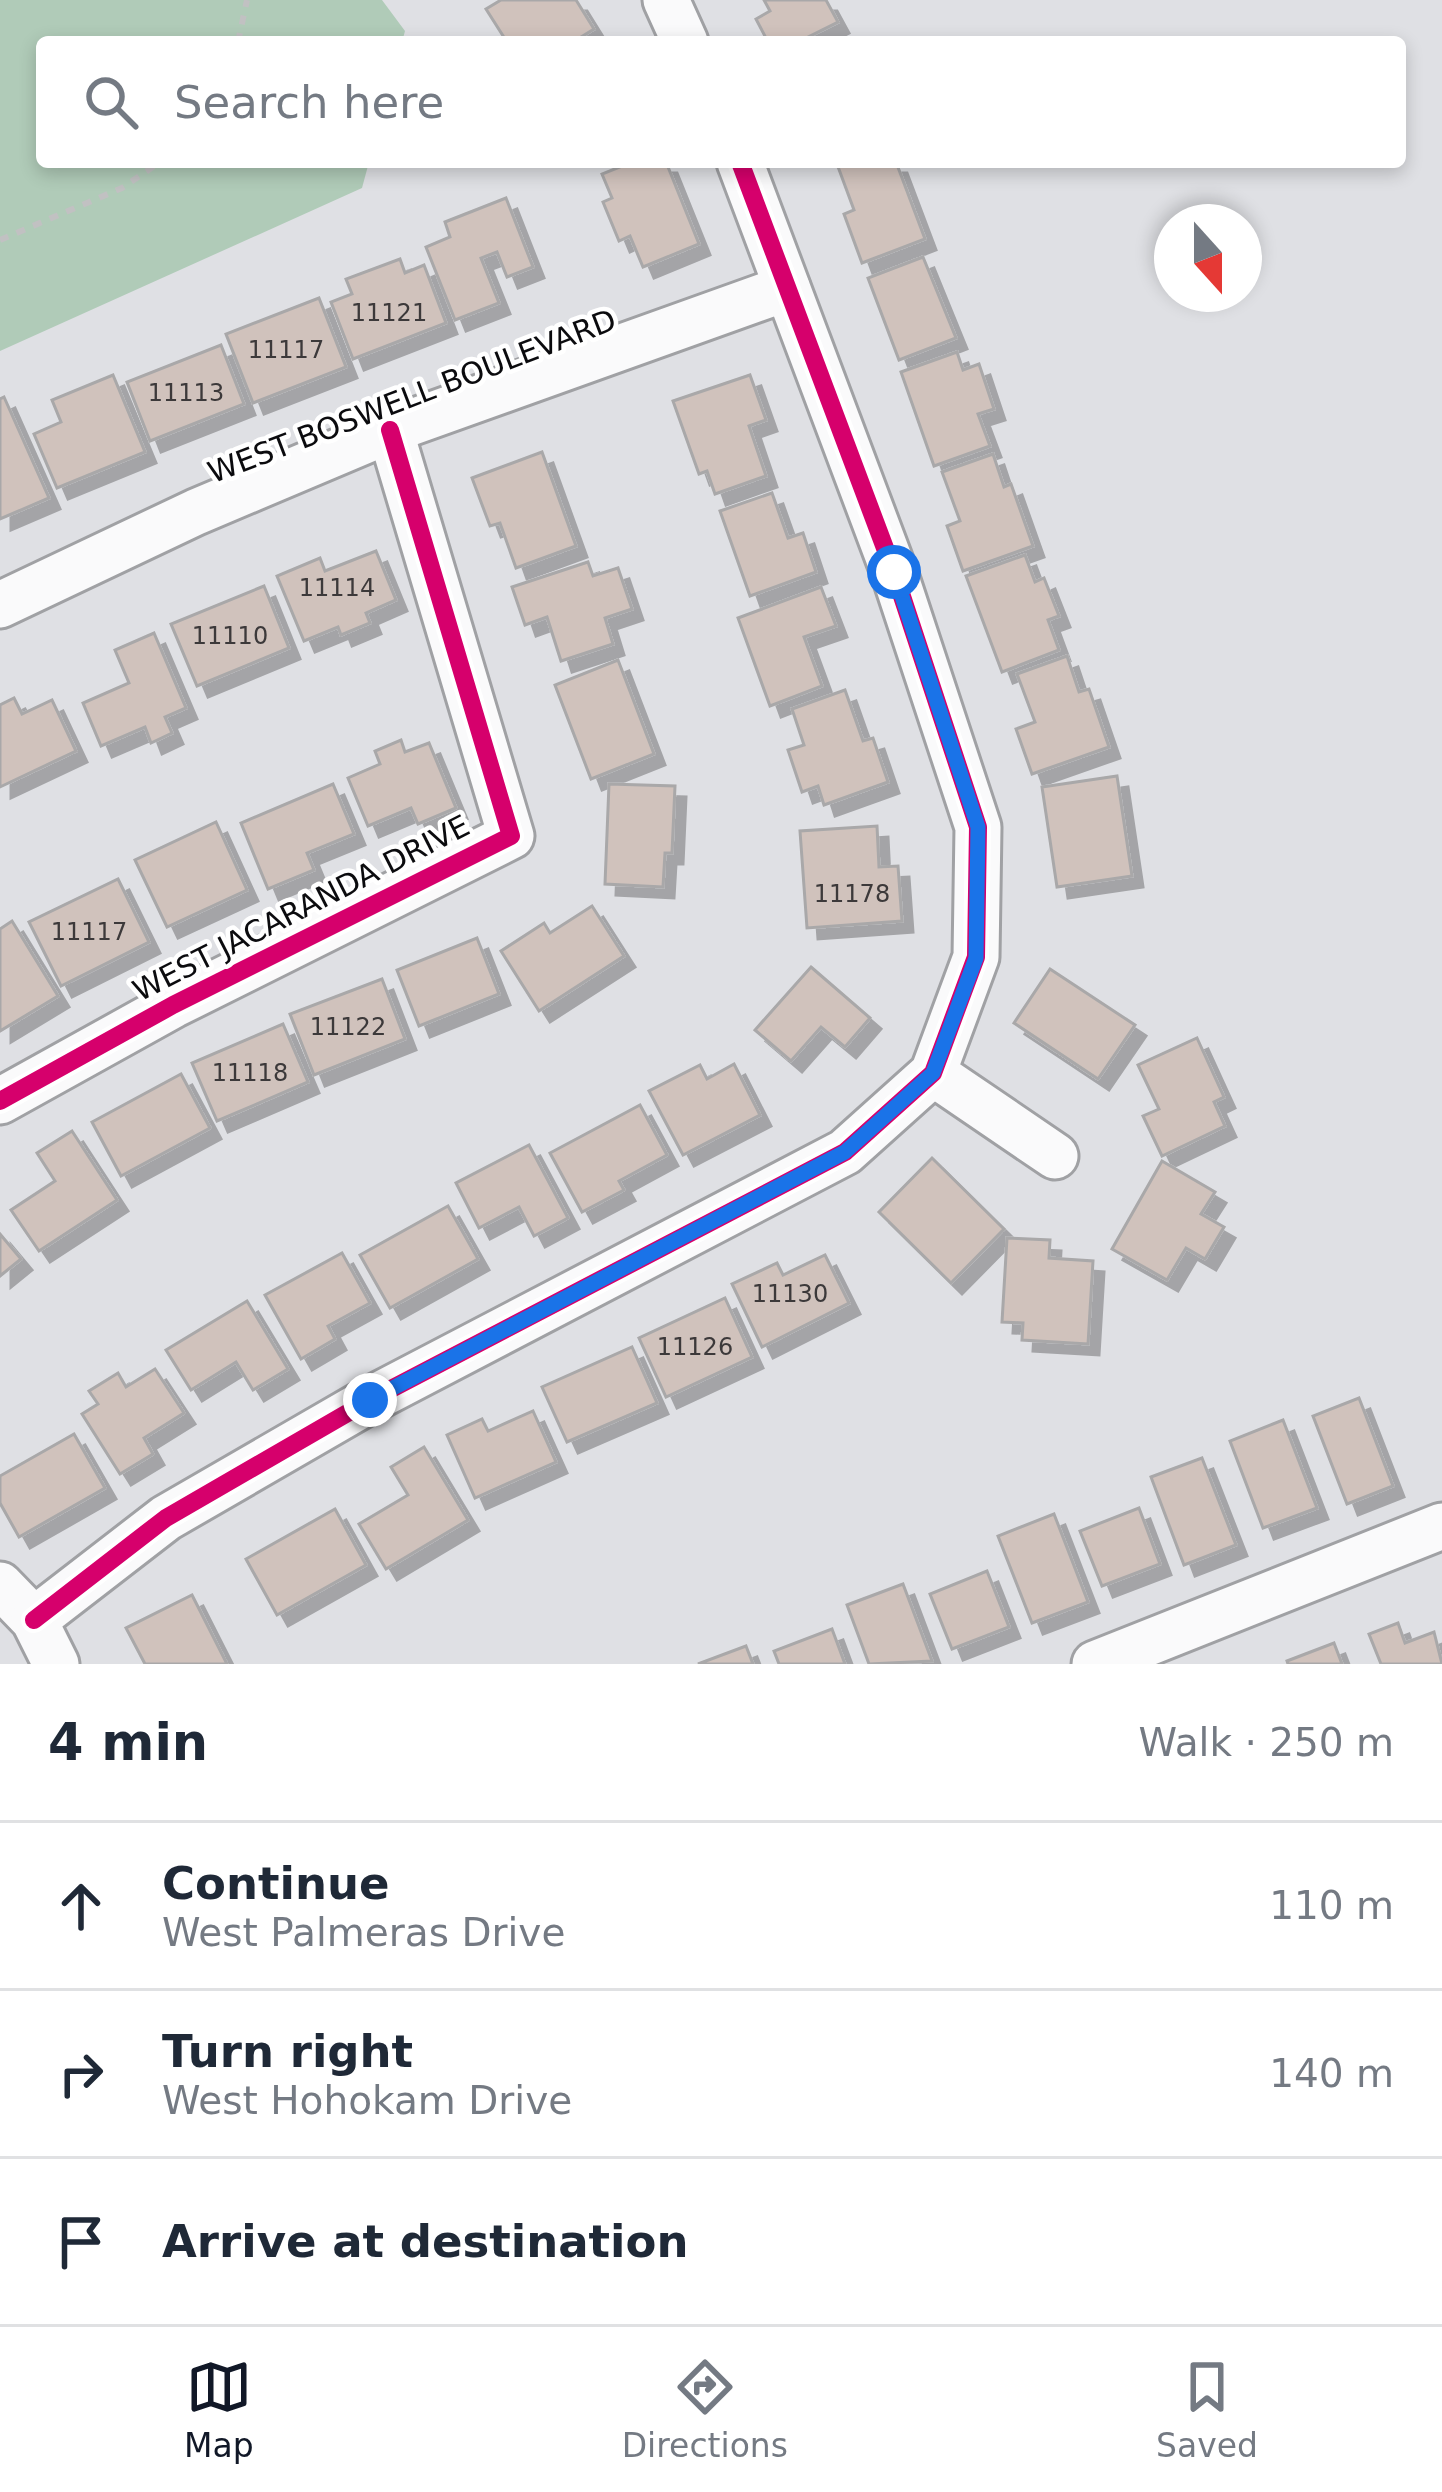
<!DOCTYPE html>
<meta charset="utf-8">
<style>
body{margin:0;font-family:"DejaVu Sans",sans-serif;background:#f6f6f7;color:#1f2937}
.compass{position:absolute;left:1154px;top:204px;width:108px;height:108px;border-radius:50%;background:#fff;box-shadow:0 6px 18px #0003;rotate:159deg}
.stop{position:absolute;width:36px;height:36px;margin:-27px;border:9px solid #1a73e8;border-radius:50%;background:#fff}
.stop.end{background:#1a73e8;border-color:#fff;box-shadow:0 3px 12px #0008}
.list{margin:0;padding:0;list-style:none}
h2{display:flex;justify-content:space-between;align-items:center;height:156px;margin:0;padding:0 48px;font-size:51px}
h2 small{font-size:39px;font-weight:400;color:#747a83}
.list li{display:grid;grid-template-columns:78px 1fr auto;gap:36px;align-items:center;box-sizing:border-box;height:168px;padding:0 48px;border-top:3px solid #e0e1e3}
.list b{display:block;font-size:45px;white-space:nowrap}
.list p{margin:0;font-size:39px;white-space:nowrap;color:#747a83}
.list em{font-size:39px;font-style:normal;color:#747a83}
.icon{flex:none;width:66px;height:66px;fill:none;stroke:currentColor;stroke-width:2;stroke-linecap:round;stroke-linejoin:round}
.map{position:relative;flex:none;width:1442px;height:1664px;overflow:hidden}
.search{position:absolute;background:#fff;box-shadow:0 6px 18px #0003;left:36px;right:36px;top:36px;height:132px;display:flex;align-items:center;gap:30px;box-sizing:border-box;padding:0 42px;border-radius:12px;color:#747a83;font-size:45px}
.sheet{height:660px;background:#fff}
nav{display:flex;justify-content:space-around;align-items:center;box-sizing:border-box;height:168px;border-top:3px solid #e0e1e3;background:#fff;font-size:33px;color:#747a83}
nav a{display:grid;justify-items:center;gap:6px}
nav .on{color:#111827}
.map>svg:first-child{display:block}
.green{fill:#b0cbb8}
.building{fill:#d0c2bc;stroke:#a9a8a9;stroke-width:3;filter:url(#shadow)}
.lines{fill:none;stroke-linecap:round;stroke-linejoin:round}
.minor-casing{stroke:#a0a1a4;stroke-width:51}
.path{stroke:#c1c1c2;stroke-width:6;stroke-dasharray:9 9;stroke-linecap:butt}
.minor{stroke:#fafafb;stroke-width:45}
.cycleway-casing{stroke:#fff;stroke-width:26}
.cycleway{stroke:#d6006c;stroke-width:18}
.route{stroke:#1a73e8;stroke-width:15}
.labels{text-anchor:middle;dominant-baseline:central;stroke-width:9;stroke-linejoin:round;paint-order:stroke}
.number-label{font-size:24px;fill:#3c393a}
.street-label{font-size:30px;fill:#0b0b0e;stroke:#fff}
</style>
<div class="map">
<svg width="1442" height="1664" viewBox="0 0 1442 1664">
<defs>
<filter id="shadow"><feDropShadow dx="11" dy="11" stdDeviation="0" flood-color="#0004"/></filter>
</defs>
<rect width="100%" height="100%" fill="#dfe0e4"/>
<polygon class="green" points="0,0 382,0 405,31 402,42 42,42 42,162 369,162 362,188 0,351"/>
<g class="building">
<polygon points="501,0 576,0 594,29 573,42 530,42 527,38 507,42 486,9"/>
<polygon points="764,0 826,0 838,22 798,42 768,42 756,19 770,11"/>
<polygon points="632,162 666,162 699,244 643,267 630,236 619,241 603,202 612,198 602,174"/>
<polygon points="841,162 896,162 925,239 862,263 844,214 854,210 837,164"/>
<polygon points="506,198 533,267 507,277 497,252 481,258 499,303 455,320 426,247 450,237 445,222"/>
<polygon points="923,257 956,338 899,360 868,278"/>
<polygon points="400,259 405,273 424,265 446,323 353,359 331,302 352,294 346,279"/>
<polygon points="319,298 346,367 253,403 226,334"/>
<polygon points="221,345 244,404 150,441 127,382"/>
<polygon points="957,352 963,370 979,364 994,409 978,414 990,446 934,466 901,372"/>
<polygon points="113,375 145,452 57,488 34,434 61,422 52,400"/>
<polygon points="750,375 766,420 749,426 766,476 715,494 707,471 699,474 673,401"/>
<polygon points="4,397 49,498 0,519 0,399"/>
<polygon points="542,452 576,546 516,568 500,523 490,526 472,478"/>
<polygon points="993,454 1004,487 1011,484 1033,546 963,571 947,526 960,521 942,472"/>
<polygon points="772,493 788,538 803,533 816,572 750,596 720,511"/>
<polygon points="376,551 396,600 366,613 370,623 341,635 338,627 304,641 277,576 320,558 325,571"/>
<polygon points="1025,555 1035,582 1044,578 1059,616 1048,620 1059,650 1002,672 966,576"/>
<polygon points="588,562 593,576 618,568 632,609 605,618 613,644 561,661 547,617 525,625 512,587"/>
<polygon points="264,586 289,648 197,686 171,624"/>
<polygon points="821,587 836,626 804,637 822,686 770,706 738,618"/>
<polygon points="154,633 186,708 165,717 172,733 151,743 145,727 101,746 83,703 129,683 115,650"/>
<polygon points="1067,656 1079,692 1089,689 1109,747 1032,774 1016,729 1035,722 1017,674"/>
<polygon points="618,660 654,754 591,779 555,685"/>
<polygon points="845,690 863,741 873,738 888,782 824,805 818,786 802,792 788,750 804,745 792,709"/>
<polygon points="14,698 22,714 52,700 76,751 0,787 0,705"/>
<polygon points="401,740 405,752 429,743 456,808 418,824 411,808 368,826 348,778 380,764 375,751"/>
<polygon points="1117,776 1132,876 1057,887 1042,787"/>
<polygon points="333,784 354,834 307,853 314,870 268,889 241,823"/>
<polygon points="609,784 675,786 672,853 665,853 663,887 605,884"/>
<polygon points="216,822 247,890 167,927 135,860"/>
<polygon points="877,826 879,867 898,866 902,921 807,928 800,831"/>
<polygon points="118,879 149,942 61,986 29,922"/>
<polygon points="592,906 624,956 539,1011 501,951 544,923 550,933"/>
<polygon points="12,921 58,996 0,1031 0,929"/>
<polygon points="477,938 499,994 419,1026 397,970"/>
<polygon points="811,967 870,1018 845,1047 821,1027 791,1061 755,1030"/>
<polygon points="1050,969 1135,1025 1098,1079 1014,1023"/>
<polygon points="382,979 405,1039 314,1075 290,1014"/>
<polygon points="283,1024 308,1082 217,1121 192,1063"/>
<polygon points="1197,1038 1224,1097 1214,1102 1225,1126 1162,1156 1143,1116 1159,1109 1138,1065"/>
<polygon points="734,1064 760,1115 683,1155 649,1091 700,1065 707,1079"/>
<polygon points="181,1074 210,1128 121,1176 92,1122"/>
<polygon points="640,1105 667,1155 619,1181 624,1190 582,1212 550,1153"/>
<polygon points="72,1131 117,1200 39,1251 11,1210 55,1181 37,1153"/>
<polygon points="529,1145 568,1218 534,1236 519,1207 479,1228 456,1183"/>
<polygon points="932,1158 1004,1229 951,1283 879,1212"/>
<polygon points="1162,1161 1215,1192 1201,1214 1224,1227 1205,1259 1186,1248 1167,1280 1112,1249"/>
<polygon points="448,1206 478,1259 390,1308 360,1255"/>
<polygon points="0,1234 21,1259 0,1276"/>
<polygon points="1007,1238 1050,1240 1049,1258 1093,1261 1088,1344 1022,1340 1023,1323 1002,1322"/>
<polygon points="342,1253 370,1303 328,1326 335,1339 301,1359 265,1295"/>
<polygon points="825,1255 849,1303 762,1347 732,1284 777,1263 783,1275"/>
<polygon points="725,1298 752,1357 666,1397 639,1338"/>
<polygon points="247,1301 288,1369 253,1390 236,1362 191,1390 166,1350"/>
<polygon points="632,1347 657,1403 567,1442 542,1387"/>
<polygon points="155,1369 184,1413 144,1438 153,1454 120,1474 82,1414 98,1404 89,1391 118,1373 126,1387"/>
<polygon points="1359,1398 1393,1486 1347,1504 1313,1416"/>
<polygon points="533,1411 556,1462 475,1498 447,1435 482,1419 488,1431"/>
<polygon points="1283,1420 1317,1508 1263,1528 1230,1441"/>
<polygon points="74,1434 105,1488 19,1537 0,1503 0,1476"/>
<polygon points="424,1447 468,1520 386,1569 359,1524 408,1495 391,1467"/>
<polygon points="1202,1458 1236,1545 1184,1565 1151,1477"/>
<polygon points="1139,1508 1160,1564 1102,1586 1080,1531"/>
<polygon points="335,1509 366,1565 277,1615 246,1559"/>
<polygon points="1054,1514 1088,1602 1032,1623 998,1536"/>
<polygon points="987,1571 1009,1627 952,1649 930,1594"/>
<polygon points="903,1584 932,1661 869,1664 847,1605"/>
<polygon points="192,1595 227,1664 145,1664 126,1628"/>
<polygon points="1398,1623 1405,1643 1434,1632 1442,1664 1381,1664 1369,1634"/>
<polygon points="832,1629 845,1664 779,1664 774,1651"/>
<polygon points="1334,1643 1342,1664 1288,1664 1287,1661"/>
<polygon points="746,1646 753,1664 698,1664"/>
</g>
<g class="lines">
<defs>
<g id="minor">
<polyline points="666,0 685,42"/>
<polyline points="0,605 196,512 390,430 787,288"/>
<polyline points="933,1073 1055,1156"/>
<polyline points="0,1101 173,1005 511,836 390,430"/>
<polyline points="0,1585 34,1620 56,1664"/>
<polyline points="34,1620 166,1518 370,1400 845,1152 933,1073 976,957 978,827 894,572 740,162"/>
<polyline points="1095,1664 1442,1526"/>
</g>
</defs>
<use href="#minor" class="minor-casing"/>
<g class="path">
<polyline points="238,42 247,0"/>
<polyline points="0,240 122,188 160,162"/>
</g>
<use href="#minor" class="minor"/>
<defs>
<g id="cycleway">
<polyline points="0,1101 173,1005 511,836 390,430"/>
<polyline points="34,1620 166,1518 370,1400 845,1152 933,1073 976,957 978,827 894,572 740,162"/>
</g>
</defs>
<use href="#cycleway" class="cycleway-casing"/>
<use href="#cycleway" class="cycleway"/>
</g>
<g class="lines">
<polyline class="route" points="370,1400 845,1152 933,1073 976,958 978,827 894,572"/>
</g>
<g class="labels">
<g class="number-label">
<text x="389" y="313">11121</text>
<text x="286" y="350">11117</text>
<text x="186" y="393">11113</text>
<text x="337" y="588">11114</text>
<text x="230" y="636">11110</text>
<text x="852" y="894">11178</text>
<text x="89" y="932">11117</text>
<text x="348" y="1027">11122</text>
<text x="250" y="1073">11118</text>
<text x="790" y="1294">11130</text>
<text x="695" y="1347">11126</text>
</g>
<g class="street-label">
<text transform="translate(412 396) rotate(-21)">WEST BOSWELL BOULEVARD</text>
<text transform="translate(301 908) rotate(-27)">WEST JACARANDA DRIVE</text>
</g>
</g>
</svg>
<svg class="compass" viewBox="-18 -18 36 36"><path d="M0-13l5 13h-10z" fill="#e53935"/><path d="M0 13l5-13h-10z" fill="#747a83"/></svg>
<div class="stop" style="left:894px;top:572px"></div>
<div class="stop end" style="left:370px;top:1400px"></div>
<div class="search"><svg class="icon" aria-label="search" viewBox="0 0 24 24"><circle cx="10" cy="10" r="6"/><path d="M15 15l6 6"/></svg>Search here</div>
</div>
<section class="sheet">
<h2>4 min<small>Walk · 250 m</small></h2>
<ul class="list">
<li><svg class="icon" aria-label="ahead" viewBox="0 0 24 24"><path d="M12 20V5M6 11l6-6 6 6"/></svg><div><b>Continue</b><p>West Palmeras Drive</p></div><em>110 m</em></li>
<li><svg class="icon" aria-label="right" viewBox="0 0 24 24"><path d="M7 20v-9h11M14 6l5 5-5 5"/></svg><div><b>Turn right</b><p>West Hohokam Drive</p></div><em>140 m</em></li>
<li><svg class="icon" aria-label="arrive" viewBox="0 0 24 24"><path d="M6 21V4h12l-3 4 3 4H6"/></svg><div><b>Arrive at destination</b></div></li>
</ul>
</section>
<nav>
<a class="on"><svg class="icon" aria-label="map" viewBox="0 0 24 24"><path d="M3 6l6-2 6 2 6-2v14l-6 2-6-2-6 2zM9 4v14M15 6v14"/></svg>Map</a>
<a><svg class="icon" aria-label="directions" viewBox="0 0 24 24"><path d="M12 3l9 9-9 9-9-9zM9 14v-3h6M13 9l2 2-2 2"/></svg>Directions</a>
<a><svg class="icon" aria-label="saved" viewBox="0 0 24 24"><path d="M7 4h10v16l-5-4-5 4z"/></svg>Saved</a>
</nav>
